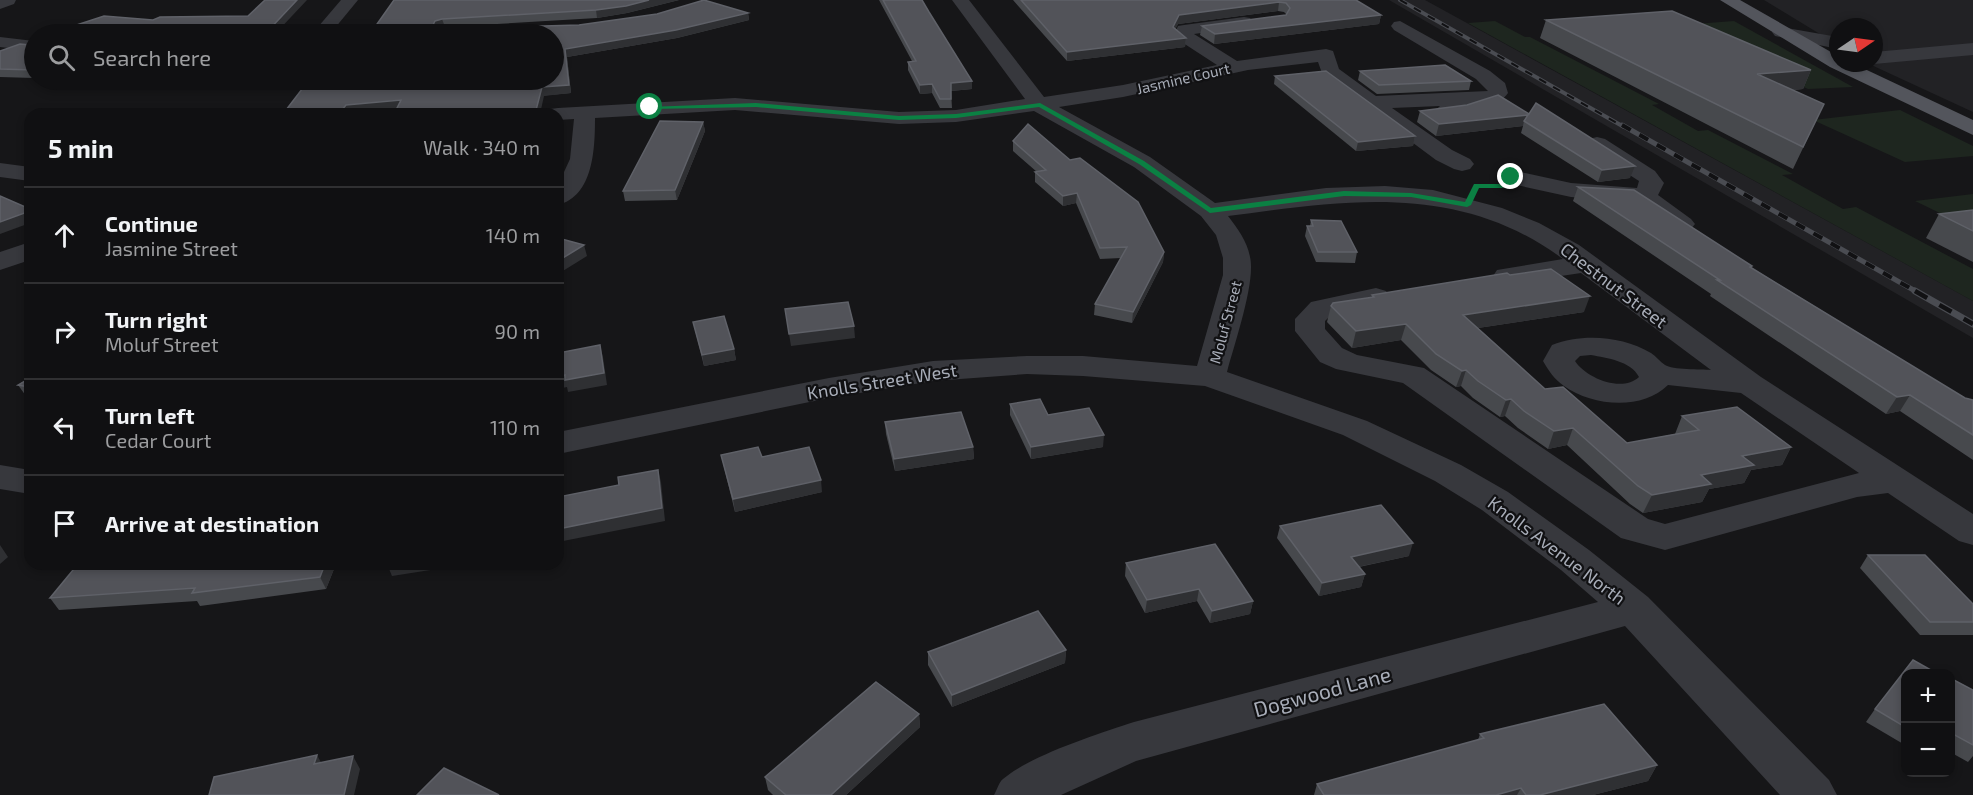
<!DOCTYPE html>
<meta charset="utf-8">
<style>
body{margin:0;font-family:"Exo 2",sans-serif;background:#19191b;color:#f1f3f6}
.controls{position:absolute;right:18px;bottom:18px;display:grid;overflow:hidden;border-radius:12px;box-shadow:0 3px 9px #0003}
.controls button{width:54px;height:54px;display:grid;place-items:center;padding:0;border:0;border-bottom:2px solid #303032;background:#101012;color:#f1f3f6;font:30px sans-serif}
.compass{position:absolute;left:1829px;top:18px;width:54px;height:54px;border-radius:50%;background:#101012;box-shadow:0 3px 9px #0003;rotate:77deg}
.stop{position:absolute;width:18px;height:18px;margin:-14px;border:4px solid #0b8043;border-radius:50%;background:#fff}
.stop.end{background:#0b8043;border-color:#fff;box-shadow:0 2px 6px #0008}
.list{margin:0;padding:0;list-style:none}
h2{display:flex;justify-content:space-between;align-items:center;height:78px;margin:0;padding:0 24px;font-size:26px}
h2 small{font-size:20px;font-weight:400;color:#9c9d9f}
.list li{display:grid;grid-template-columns:39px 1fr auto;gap:18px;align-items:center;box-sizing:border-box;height:96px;padding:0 24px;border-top:2px solid #303032}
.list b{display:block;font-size:22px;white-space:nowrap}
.list p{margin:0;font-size:20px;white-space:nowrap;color:#9c9d9f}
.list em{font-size:20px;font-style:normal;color:#9c9d9f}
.icon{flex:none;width:33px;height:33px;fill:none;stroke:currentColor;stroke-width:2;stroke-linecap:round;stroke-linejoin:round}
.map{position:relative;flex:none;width:1973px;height:795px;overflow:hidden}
.search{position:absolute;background:#101012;box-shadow:0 3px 9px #0003;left:24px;top:24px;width:540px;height:66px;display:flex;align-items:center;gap:15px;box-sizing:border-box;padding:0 21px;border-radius:33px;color:#9c9d9f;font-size:22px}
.panel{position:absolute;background:#101012;box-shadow:0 3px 9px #0003;left:24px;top:108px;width:540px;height:462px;border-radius:18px}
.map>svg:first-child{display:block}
.built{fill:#222225}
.green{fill:#1e261f}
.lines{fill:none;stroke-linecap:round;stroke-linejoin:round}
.minor{fill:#37383d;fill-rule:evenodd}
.major{fill:#53555c;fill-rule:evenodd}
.rail-far2-casing{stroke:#4a4c52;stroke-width:4}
.rail-far1-casing{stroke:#4a4c52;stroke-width:5}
.rail-casing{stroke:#4a4c52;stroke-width:7}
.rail-far2{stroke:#111113;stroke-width:2;stroke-dasharray:8;stroke-linecap:butt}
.rail-far1{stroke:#111113;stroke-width:4;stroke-dasharray:10;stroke-linecap:butt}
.rail{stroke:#111113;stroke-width:4.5;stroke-dasharray:14;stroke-linecap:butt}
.wall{fill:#47494d}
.shaded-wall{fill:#2f3033}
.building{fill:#525359;stroke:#5f6168;stroke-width:1.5}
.route{fill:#0b8043}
.labels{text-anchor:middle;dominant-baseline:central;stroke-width:4.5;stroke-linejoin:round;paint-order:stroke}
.far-street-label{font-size:15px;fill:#a8adb8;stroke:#111113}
.street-label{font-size:18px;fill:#a8adb8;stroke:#111113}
.near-street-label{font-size:21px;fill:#a8adb8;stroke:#111113}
</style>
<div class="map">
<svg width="1973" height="795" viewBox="0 0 1973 795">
<rect width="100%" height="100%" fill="#161618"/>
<g class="built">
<polygon points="1389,0 1425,0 1973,301 1973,338"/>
<polygon points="1764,0 1973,0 1973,112 1867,63 1874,63 1874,27 1838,27 1838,45"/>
</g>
<g class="green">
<polygon points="1495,21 1525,37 1530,37 1659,104 1652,105 1698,131 1708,130 1793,174 1782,175 1843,209 1856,207 1973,269 1973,301 1468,23"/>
<polygon points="1734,21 1853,87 1808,89 1668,26"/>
<polygon points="1900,110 1973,146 1973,156 1905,162 1813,120"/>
<polygon points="1973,194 1973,229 1915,201"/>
</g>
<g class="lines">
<g class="minor">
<polygon points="0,0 16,0 14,4 0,9"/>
<polygon points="341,0 358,0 330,34 312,34"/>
<path d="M952,0h17l75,97 79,-12 94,-20 -40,-26 -3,-4 4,-9 6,-1 60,-8 6,1 3,4 -3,4 -56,8 43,27 89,-12 7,2 6,18 37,27 112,-5 -12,-12 -82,-49 -3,-4 3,-4 6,-1 90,50 15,12 3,10c-12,17 -47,24 -66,19l-4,-4 2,-2 -48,2 60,42 18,9 4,5 -4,5 -8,2 -8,-2 -18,-9 -113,-84 -5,-14 -70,8 -125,27 -64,10 91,50 65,46 111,-15 59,-2 48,4 69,18 37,15 40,22 182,132 212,137v31l-14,-4 -71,-48 -31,4 -192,53 -44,-12 -218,-155 -67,-14 -16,-7 -25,-31v-12l16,-17 65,-14 10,3 4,6 -4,6 -55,12 -6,6v8l17,19 15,7 67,13 224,151 17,5 194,-51 -118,-80 -73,-8c-26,26 -76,21 -104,1 -10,-7 -15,-15 -21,-25l9,-16c31,-12 70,-9 99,8 5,3 9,9 14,12 7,5 36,4 46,5l-130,-97 -74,11 -10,-2 -4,-6 4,-6 66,-11c-104,-77 -216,-59 -335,-43 10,13 19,25 22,41 6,25 -16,88 -23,115l140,49 94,44 47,27 81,58 59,47 181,183 8,15h-57l-155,-169 -489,135 -75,34h-67c3,-5 5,-13 9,-16 28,-24 95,-45 131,-57l464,-120 -37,-32 -79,-60 -47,-29 -92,-46 -138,-49 -122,-10 -56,-2 -94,7 -104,17 -271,56v-22l271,-54 104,-17 94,-5h56l114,10 26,-91v-17l-7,-23 -15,-19 -67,-49 -100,-56 -78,11 -57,2 -164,-14 -140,8c0,29 -1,78 -37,87v-20l12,-26 4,-40 -16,1v-6h-11l3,-5 8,-1 177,-10 164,14 57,-2 69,-11zM1591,355c16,3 40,6 48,22 -17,16 -53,1 -64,-16l5,-5z"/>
<polygon points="1781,27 1838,37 1838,49 1775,36 1772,32 1775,28"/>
<polygon points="0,37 34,41 34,51 0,47"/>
<polygon points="1973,43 1973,55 1874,64 1871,63 1874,63 1874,52"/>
<polygon points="1597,137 1605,139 1655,171 1664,183 1658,195 1691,219 1695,224 1691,229 1682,232 1673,229 1636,203 1571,197 1503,182 1499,177 1503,172 1511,170 1571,183 1637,188 1639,181 1589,149 1586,144 1589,139"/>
<polygon points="0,163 30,167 30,181 0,177"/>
<polygon points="30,242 30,260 0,270 0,252"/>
<polygon points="0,465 30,470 30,494 0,489"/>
</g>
<polygon class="major" points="1720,0 1740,0 1838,56 1838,63 1852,63 1973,120 1973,135 1830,67"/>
<defs>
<polyline id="rail-far2" points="1400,0 1624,127"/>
<polyline id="rail-far1" points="1622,125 1917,292"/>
<polyline id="rail" points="1915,291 1973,324"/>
</defs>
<use href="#rail-far2" class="rail-far2-casing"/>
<use href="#rail-far1" class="rail-far1-casing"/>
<use href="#rail" class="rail-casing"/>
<use href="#rail-far2" class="rail-far2"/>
<use href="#rail-far1" class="rail-far1"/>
<use href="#rail" class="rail"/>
</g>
<g class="wall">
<polygon points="394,0 679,0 627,13 597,18 445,27 438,29 579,25 748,13 749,20 677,38 567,57 571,93 349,113 554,80 370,34"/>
<polygon points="879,0 922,0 929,12 972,81 972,89 951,91 952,108 940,108 932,93 920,94 908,70 908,62 912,61"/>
<polygon points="1013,0 1356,0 1381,15 1379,24 1214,44 1200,35 1202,26 1286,15 1286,14 1284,12 1278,11 1178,24 1175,29 1186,38 1185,47 1067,61"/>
<polygon points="1546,20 1811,70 1803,89 1793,90 1824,104 1793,169 1540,38"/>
<polygon points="34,39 34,78 0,77 0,51 31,45"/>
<polygon points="1360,71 1471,81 1469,90 1377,94 1358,80"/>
<polygon points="1275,76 1415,136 1413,146 1356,151 1274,84"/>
<polygon points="1420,111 1529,114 1630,178 1598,182 1521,133 1523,126 1436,136 1417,122"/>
<polygon points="703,122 705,131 677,200 625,201 623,191"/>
<polygon points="1013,141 1164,252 1163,262 1132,323 1094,315 1095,304 1121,258 1100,259 1076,203 1063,206 1035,182 1035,172 1037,172 1013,151"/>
<polygon points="1578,187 1752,266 1752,268 1965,398 1973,400 1973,460 1900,411 1886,414 1710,296 1711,294 1573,201"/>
<polygon points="1973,210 1973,262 1926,238 1939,214"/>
<polygon points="1311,220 1357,252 1355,263 1316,262 1305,236 1307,226 1310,226"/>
<polygon points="1510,275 1584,312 1478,328 1545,389 1627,443 1675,434 1682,416 1791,447 1782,465 1751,470 1744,483 1709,489 1702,502 1643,513 1630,504 1567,445 1548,449 1518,428 1505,416 1500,417 1473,398 1461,386 1456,387 1431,370 1401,340 1352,348 1327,322 1331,306 1372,297 1372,295"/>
<polygon points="693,322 734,349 736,360 704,366"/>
<polygon points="30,378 30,397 26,396 18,385"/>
<polygon points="1010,404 1048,415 1103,447 1031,459 1010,415"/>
<polygon points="885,422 973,447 974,459 895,471 886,434"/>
<polygon points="721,455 762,457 822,492 735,512"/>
<polygon points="1280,526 1409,556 1359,567 1365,574 1361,587 1319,596 1277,538"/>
<polygon points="1868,555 1973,604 1973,635 1920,635 1860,568"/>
<polygon points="1126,563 1253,601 1250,614 1210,623 1197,601 1145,613 1125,576"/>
<polygon points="336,564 326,589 200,606 197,601 59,610 50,598"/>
<polygon points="1066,650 1065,663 952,707 928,665 928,652"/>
<polygon points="1905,674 1905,745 1866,722 1875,709"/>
<polygon points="1950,678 1973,690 1973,756 1968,762 1950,752"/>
<polygon points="919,714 920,727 846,795 773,795 768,790 765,777"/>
<polygon points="1480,734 1657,765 1648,781 1593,795 1314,795 1317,784 1478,740"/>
</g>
<g class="shaded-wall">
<polygon points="297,0 307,0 275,34 265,34"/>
<polygon points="649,0 679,0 627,13 597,18 596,10"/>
<polygon points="1279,2 1278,11 1178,24 1172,36 1173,27 1179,15"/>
<polygon points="748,13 749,20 677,38 567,57 571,93 544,96 540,114 535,114 542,87 565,49"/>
<polygon points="1381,15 1379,24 1214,44 1215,34"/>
<polygon points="442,19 445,27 437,29 434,34 432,27 435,21"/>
<polygon points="1186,38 1185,47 1067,61 1067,52"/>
<polygon points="1811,70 1803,89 1749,94 1757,74"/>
<polygon points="972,81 972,89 951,91 951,83"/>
<polygon points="932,84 932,93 920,94 920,85"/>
<polygon points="401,100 404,109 348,114 291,114 346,105"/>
<polygon points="1528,115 1524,121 1523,126 1436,136 1439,124"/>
<polygon points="703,122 705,131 677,200 675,190"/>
<polygon points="1415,136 1413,146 1356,151 1358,142"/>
<polygon points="1635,166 1630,178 1598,182 1602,170"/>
<polygon points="1077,193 1076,203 1063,206 1063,196"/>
<polygon points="30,211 30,223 0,234 0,222"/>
<polygon points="584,245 587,256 558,274 558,261"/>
<polygon points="1164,252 1163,262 1132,323 1133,312"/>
<polygon points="1590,296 1584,312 1458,331 1463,315"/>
<polygon points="1406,324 1401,340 1352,348 1356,331"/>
<polygon points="854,326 855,338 791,346 789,334"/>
<polygon points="600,345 603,357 607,385 568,392 567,387 558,389 558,377"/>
<polygon points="734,349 736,360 704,366 702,355"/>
<polygon points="1466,370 1461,386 1456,387 1462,371"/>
<polygon points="1910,395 1900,411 1886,414 1897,397"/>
<polygon points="1511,399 1505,416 1500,417 1506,400"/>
<polygon points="1573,428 1567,445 1548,449 1554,431"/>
<polygon points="1104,435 1103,447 1031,459 1031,447"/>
<polygon points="973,447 974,459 895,471 894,459"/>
<polygon points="1791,447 1782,465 1751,470 1744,483 1709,489 1702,502 1643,513 1652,495 1701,475 1742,456"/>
<polygon points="658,470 661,482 665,521 558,542 558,529"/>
<polygon points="821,480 822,492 735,512 733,499"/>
<polygon points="1413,543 1409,556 1348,569 1351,557"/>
<polygon points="0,545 8,557 0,564"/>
<polygon points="325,564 336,564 326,589 320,577"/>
<polygon points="387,564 469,564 392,576"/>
<polygon points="1365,574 1361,587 1319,596 1322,583"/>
<polygon points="1199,589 1197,601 1145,613 1147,600"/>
<polygon points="1253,601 1250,614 1210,623 1212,611"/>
<polygon points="1066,650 1065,663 952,707 952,695"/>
<polygon points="919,714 920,727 846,795 831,795"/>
<polygon points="317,755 324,768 314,764"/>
<polygon points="353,756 360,769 354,795 344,795"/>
<polygon points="1657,765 1648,781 1593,795 1540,795"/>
<polygon points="1521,788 1517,795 1496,795"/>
</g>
<g class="building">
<polygon points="265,0 297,0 265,34 49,34 104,16 153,20 160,17 248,16"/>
<polygon points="394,0 649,0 626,6 596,10 442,19 435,21 432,27 434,29 579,25 657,14 704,0 748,13 676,30 565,49 569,85 542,87 535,114 394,114 401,100 346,105 342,110 283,114 309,80 554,80 554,34 370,34"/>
<polygon points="883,0 922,0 929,12 972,81 951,83 951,99 940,99 932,84 920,85 908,62 916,61"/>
<polygon points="1021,0 1356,0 1381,15 1215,34 1202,26 1286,15 1290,8 1286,3 1279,2 1179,15 1173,27 1186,38 1067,52"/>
<polygon points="1672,11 1811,70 1757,74 1824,104 1803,147 1546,20"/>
<polygon points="34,39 34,70 0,69 0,51 20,44 31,45 32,40"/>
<polygon points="1445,65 1471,81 1379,85 1360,71"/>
<polygon points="1326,71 1415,136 1358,142 1275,76"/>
<polygon points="1498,95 1529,114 1536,103 1635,166 1602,170 1524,121 1528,115 1439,124 1420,111 1467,105"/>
<polygon points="660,121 703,122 675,190 623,191"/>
<polygon points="1028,124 1070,160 1080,158 1138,202 1164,252 1133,312 1095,304 1127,247 1100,248 1077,193 1063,196 1035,172 1046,170 1013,141"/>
<polygon points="1578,187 1634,190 1752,266 1750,267 1965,398 1973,400 1973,435 1910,395 1897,397 1717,280 1720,280"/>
<polygon points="0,196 30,209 30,211 0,222"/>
<polygon points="1973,210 1973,231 1939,214"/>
<polygon points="1311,220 1341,221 1357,252 1318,252 1307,226 1313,226"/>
<polygon points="558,238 584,245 558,261"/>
<polygon points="1551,269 1590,296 1463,315 1545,389 1563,387 1627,443 1699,430 1682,416 1737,407 1791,447 1742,456 1754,465 1701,475 1711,484 1652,495 1638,486 1573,428 1554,431 1524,411 1511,399 1506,400 1478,381 1466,370 1462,371 1436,354 1406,324 1356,331 1331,306 1333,303 1374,297 1372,295 1507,273 1510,275"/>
<polygon points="848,302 854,326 789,334 785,309"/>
<polygon points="724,316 734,349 702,355 693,322"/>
<polygon points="600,345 604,373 565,380 565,375 558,377 558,353"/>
<polygon points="30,378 30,387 18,385"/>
<polygon points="1040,399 1048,415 1089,408 1104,435 1031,447 1010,404"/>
<polygon points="961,412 973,447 894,459 885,422"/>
<polygon points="758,447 762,457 809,447 821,480 733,499 721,455"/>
<polygon points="658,470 662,508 558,529 558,497 619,485 618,477"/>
<polygon points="1381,505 1413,543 1351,557 1365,574 1322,583 1280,526"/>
<polygon points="1215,544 1253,601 1212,611 1199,589 1147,600 1126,563"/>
<polygon points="1868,555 1925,555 1973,604 1973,622 1930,622"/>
<polygon points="78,564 325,564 320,577 192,593 195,588 50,598"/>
<polygon points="1038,611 1066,650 952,695 928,652"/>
<polygon points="1913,660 1938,674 1905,674 1905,727 1875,709"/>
<polygon points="1950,678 1973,690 1973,745 1953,734 1950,739"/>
<polygon points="876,682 919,714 831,795 786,795 765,777"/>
<polygon points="1604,704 1657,765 1540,795 1526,795 1521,788 1496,795 1324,795 1317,784 1484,738 1480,734"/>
<polygon points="317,755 314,764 353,756 344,795 209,795 214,777"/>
<polygon points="444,768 499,795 417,795"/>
</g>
<polygon class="route" points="756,103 899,116 956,114 1040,103 1144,161 1211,208 1344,191 1411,193 1465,202 1474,184 1500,184 1506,181 1509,176 1515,177 1512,184 1502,188 1479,188 1471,205 1467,207 1411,197 1344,196 1210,213 1139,164 1039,107 956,118 899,120 756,107 650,109 647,107"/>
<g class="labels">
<g class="far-street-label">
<text transform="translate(1183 78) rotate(-13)">Jasmine Court</text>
<text transform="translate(1225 322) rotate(-75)">Moluf Street</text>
</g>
<g class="street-label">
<text transform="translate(1614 285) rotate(37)">Chestnut Street</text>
<text transform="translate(882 381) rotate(-9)">Knolls Street West</text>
<text transform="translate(1557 550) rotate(37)">Knolls Avenue North</text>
</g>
<g class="near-street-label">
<text transform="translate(1322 691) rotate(-15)">Dogwood Lane</text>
</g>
</g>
</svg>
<div class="controls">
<button>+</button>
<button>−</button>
</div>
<svg class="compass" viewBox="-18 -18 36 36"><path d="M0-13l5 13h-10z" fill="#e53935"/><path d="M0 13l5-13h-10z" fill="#9c9d9f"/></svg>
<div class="stop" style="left:650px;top:107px"></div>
<div class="stop end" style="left:1511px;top:177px"></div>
<div class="search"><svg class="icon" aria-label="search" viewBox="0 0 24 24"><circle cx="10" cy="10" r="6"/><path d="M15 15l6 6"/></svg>Search here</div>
<section class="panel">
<h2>5 min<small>Walk · 340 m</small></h2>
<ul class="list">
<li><svg class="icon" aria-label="ahead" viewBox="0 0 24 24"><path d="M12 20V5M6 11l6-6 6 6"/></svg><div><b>Continue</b><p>Jasmine Street</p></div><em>140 m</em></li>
<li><svg class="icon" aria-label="right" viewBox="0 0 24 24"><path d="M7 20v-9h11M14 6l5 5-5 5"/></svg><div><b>Turn right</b><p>Moluf Street</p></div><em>90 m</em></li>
<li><svg class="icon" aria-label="left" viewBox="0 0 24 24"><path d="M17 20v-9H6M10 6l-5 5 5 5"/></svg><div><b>Turn left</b><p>Cedar Court</p></div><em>110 m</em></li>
<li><svg class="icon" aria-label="arrive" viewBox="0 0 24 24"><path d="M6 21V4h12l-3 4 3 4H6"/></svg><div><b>Arrive at destination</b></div></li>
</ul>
</section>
</div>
